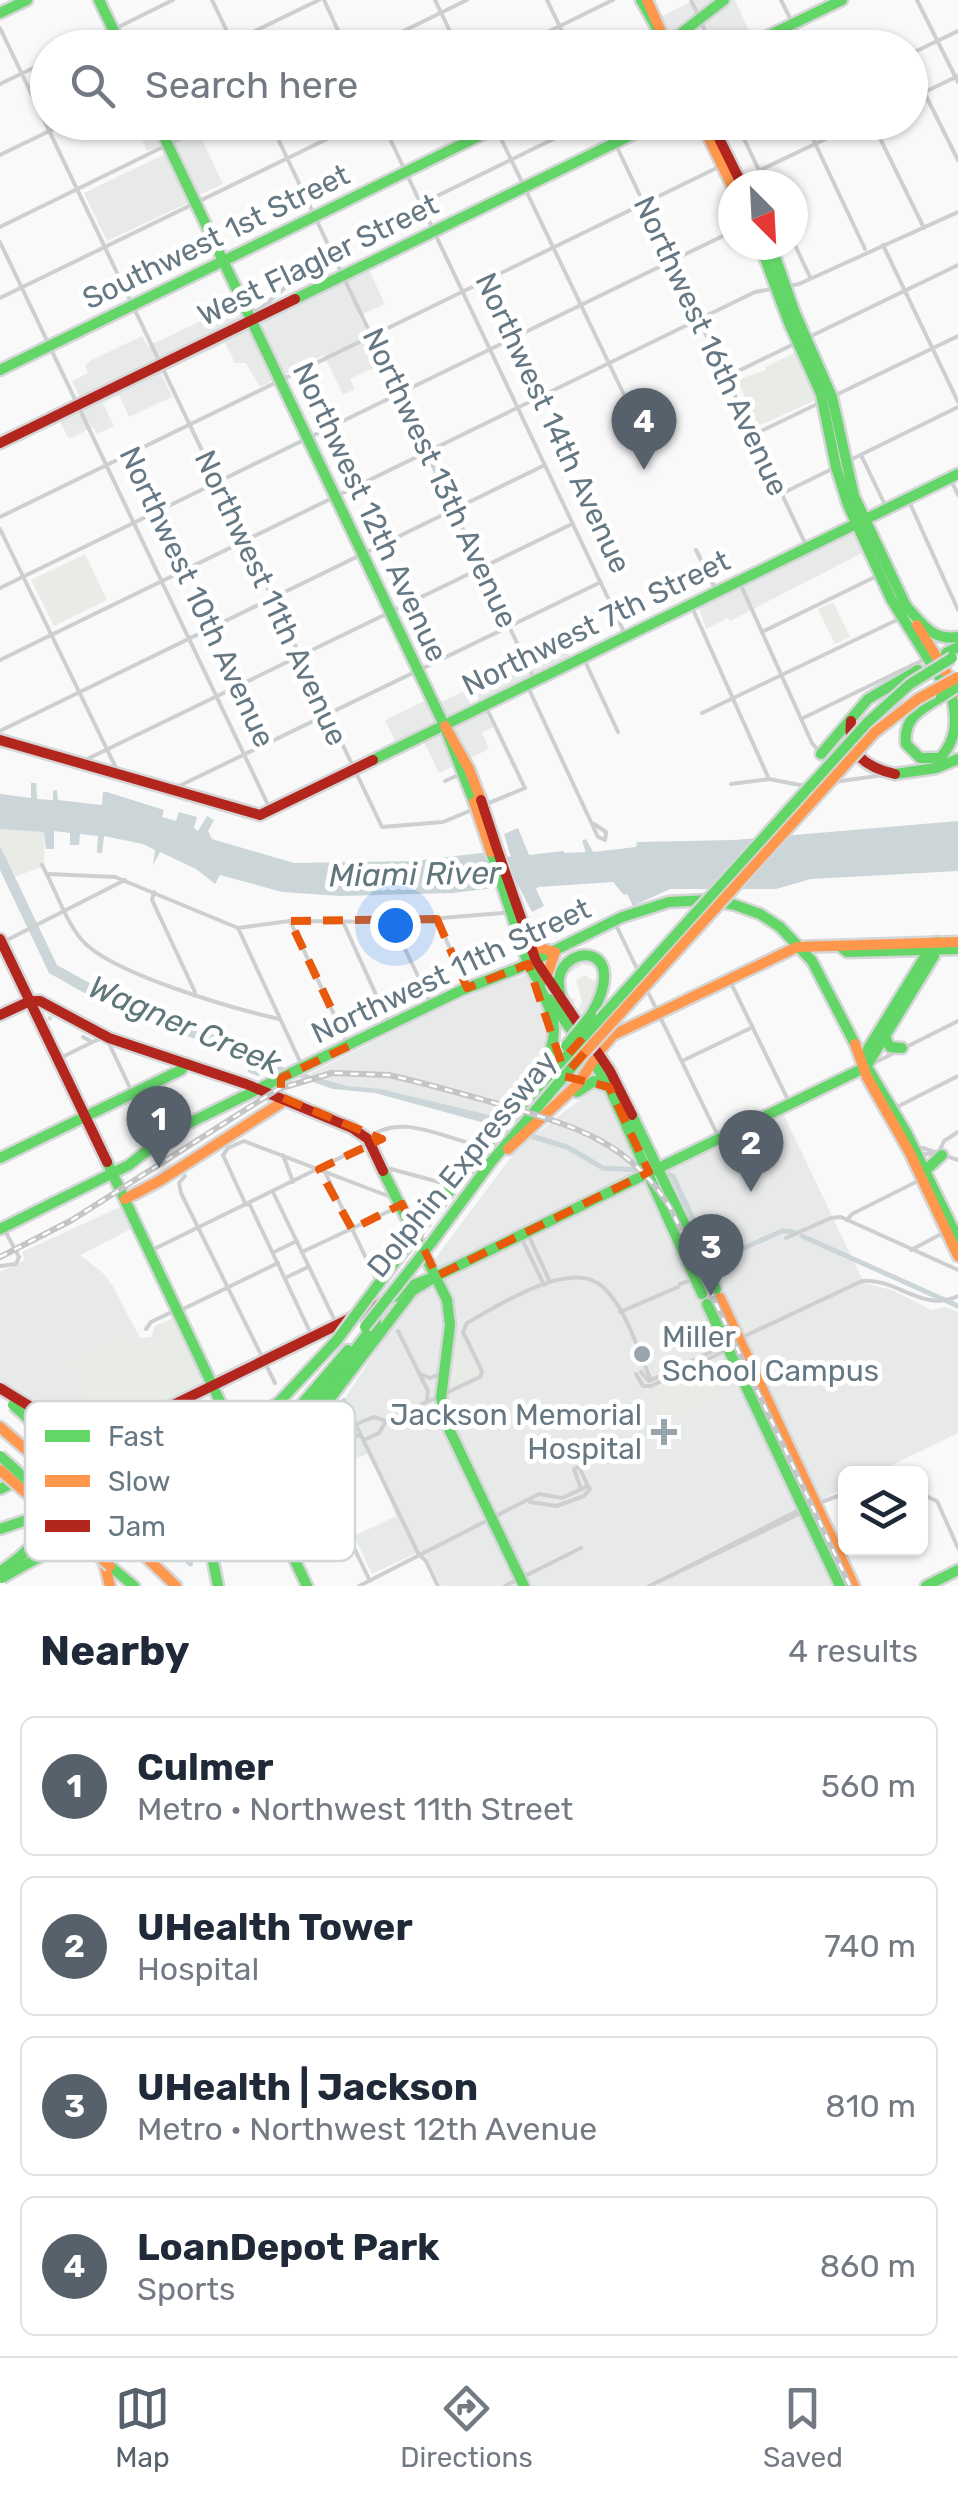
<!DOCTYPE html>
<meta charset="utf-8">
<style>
body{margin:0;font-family:Rubik,sans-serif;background:#f2f2f3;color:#1f2937}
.controls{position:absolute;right:30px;bottom:30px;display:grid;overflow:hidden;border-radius:15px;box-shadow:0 2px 8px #0004}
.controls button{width:90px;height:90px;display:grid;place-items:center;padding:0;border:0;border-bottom:2px solid #e0e1e3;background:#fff;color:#1f2937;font:50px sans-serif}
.compass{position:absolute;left:718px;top:170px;width:90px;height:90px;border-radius:50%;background:#fff;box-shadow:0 2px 8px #0004;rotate:156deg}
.you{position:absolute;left:395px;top:925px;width:35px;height:35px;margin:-25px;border:8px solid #fff;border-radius:50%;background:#1a73e8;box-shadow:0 0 0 15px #1a73e833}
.badge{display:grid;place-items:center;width:65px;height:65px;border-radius:50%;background:#56616c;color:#fff;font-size:32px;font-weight:700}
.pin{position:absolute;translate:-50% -82px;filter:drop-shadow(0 2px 5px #0008)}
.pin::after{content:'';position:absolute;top:52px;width:35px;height:30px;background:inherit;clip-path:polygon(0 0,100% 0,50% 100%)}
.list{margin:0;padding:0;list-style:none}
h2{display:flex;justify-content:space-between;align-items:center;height:130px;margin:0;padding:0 40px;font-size:42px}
h2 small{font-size:32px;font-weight:400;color:#747a83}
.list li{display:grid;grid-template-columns:65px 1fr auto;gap:30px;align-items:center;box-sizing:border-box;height:140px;margin:0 20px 20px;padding:0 20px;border:2px solid #e0e1e3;border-radius:15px}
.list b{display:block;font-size:38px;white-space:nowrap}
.list p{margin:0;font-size:32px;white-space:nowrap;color:#747a83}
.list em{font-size:32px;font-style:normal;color:#747a83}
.icon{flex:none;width:55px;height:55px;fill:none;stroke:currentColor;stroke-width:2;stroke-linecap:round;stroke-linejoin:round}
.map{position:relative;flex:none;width:958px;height:1586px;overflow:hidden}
.search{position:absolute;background:#fff;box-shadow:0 2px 8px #0004;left:30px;right:30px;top:30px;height:110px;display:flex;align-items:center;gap:25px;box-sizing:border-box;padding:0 35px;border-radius:55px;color:#747a83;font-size:38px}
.sheet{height:770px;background:#fff}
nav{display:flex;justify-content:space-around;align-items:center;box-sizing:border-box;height:140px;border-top:2px solid #e0e1e3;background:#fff;font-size:28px;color:#747a83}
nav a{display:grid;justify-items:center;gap:5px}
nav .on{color:#56616c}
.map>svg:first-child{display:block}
.built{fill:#e8eae9}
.green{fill:#e8ebe6}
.water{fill:#ccd6d8}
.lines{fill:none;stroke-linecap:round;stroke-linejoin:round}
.canal{stroke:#ccd6d8;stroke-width:5}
.street-tunnel{stroke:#d4d9dc;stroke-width:4;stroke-dasharray:4 2;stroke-linecap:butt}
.fast-casing{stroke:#d5d6d7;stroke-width:15}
.slow-casing{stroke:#d5d6d7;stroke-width:15}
.jam-casing{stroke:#d5d6d7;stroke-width:15}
.street{stroke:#cecfd0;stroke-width:4}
.fast{stroke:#63d668;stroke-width:10}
.slow{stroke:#ff974d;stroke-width:10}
.jam{stroke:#b3261e;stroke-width:10}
.rail-casing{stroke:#c3c5c6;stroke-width:6}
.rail{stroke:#fff;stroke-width:2.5;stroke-dasharray:8;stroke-linecap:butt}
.fast-bridge-casing{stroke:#d5d6d7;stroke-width:15;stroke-linecap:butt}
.slow-bridge-casing{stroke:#d5d6d7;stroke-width:15;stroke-linecap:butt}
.jam-bridge-casing{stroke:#d5d6d7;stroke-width:15;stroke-linecap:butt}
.fast-bridge{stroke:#63d668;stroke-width:10}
.slow-bridge{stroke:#ff974d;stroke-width:10}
.jam-bridge{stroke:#b3261e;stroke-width:10}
.marked{fill:none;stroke:#e8590c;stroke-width:8;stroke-dasharray:20 12;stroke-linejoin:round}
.poi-dot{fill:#99a5ac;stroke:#fff;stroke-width:4}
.labels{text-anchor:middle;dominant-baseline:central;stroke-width:10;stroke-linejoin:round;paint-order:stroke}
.street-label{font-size:30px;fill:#657883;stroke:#fff}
.poi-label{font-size:30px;fill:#657883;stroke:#fff;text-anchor:start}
.water-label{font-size:32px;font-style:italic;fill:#60777c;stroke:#fff}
.key{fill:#fff;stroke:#d1d6da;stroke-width:2.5}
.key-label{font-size:28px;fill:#657883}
</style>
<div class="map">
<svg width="958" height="1586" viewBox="0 0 958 1586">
<rect width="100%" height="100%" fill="#f9f9f9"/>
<g class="built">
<polygon points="695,0 735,0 752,37 743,42 745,47 676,47 660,17"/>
<polygon points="164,123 204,123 196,127 223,184 199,195 173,141 147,151 141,138 166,127"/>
<polygon points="165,154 188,203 107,241 84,193"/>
<polygon points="369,270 385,304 359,316 382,364 350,379 355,389 343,395 324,355 260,387 246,363 235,363 225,343 161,373 172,397 129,417 119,395 103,403 114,426 97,434 93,427 69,439 59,420 84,407 72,381 88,373 85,365 92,360 142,336 148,346 237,304 249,327"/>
<polygon points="852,534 856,534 864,552 730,621 728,618 706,629 699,608"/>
<polygon points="560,635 571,658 480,702 470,679"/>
<polygon points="464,691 476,715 485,711 493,727 482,733 489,749 439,773 419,732 396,743 385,720 427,700 431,707"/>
<polygon points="525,975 530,977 552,1022 544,1058 500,1118 347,1086 309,1074 429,1014 484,989"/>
<polygon points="595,1088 602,1088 645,1173 782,1111 864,1283 892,1290 932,1310 945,1307 958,1312 958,1433 876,1473 846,1474 845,1488 821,1500 817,1493 798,1507 835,1586 441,1586 426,1556 414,1554 372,1574 354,1536 396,1516 370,1453 350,1461 341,1443 311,1458 301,1440 344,1400 435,1259 517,1149"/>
<polygon points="120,1207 131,1229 80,1255 103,1273 112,1285 140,1338 151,1337 155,1326 175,1317 203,1378 200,1384 95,1434 64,1422 0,1384 0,1272 25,1260 22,1252"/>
</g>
<g class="green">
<polygon points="796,352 818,399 758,426 737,380 766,370 765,367"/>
<polygon points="85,554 107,600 54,626 31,580"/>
<polygon points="833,602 850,637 835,644 818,609"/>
<polygon points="0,829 45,832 44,866 14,877 0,846"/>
<polygon points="574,959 595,961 606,982 588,1015 580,1016 577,1012 582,1001 576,980 585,975 594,981 599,973 594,967 583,965 567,974 565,987 571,998 576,999 572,1007 563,994 559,975 568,967 585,963"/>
<polygon points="175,1317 203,1378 200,1384 119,1423 109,1419 97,1423 68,1361 126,1334 133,1346 147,1346 156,1342 163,1323"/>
<polygon points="458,1331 478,1373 449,1385 447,1379"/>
<polygon points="705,1364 720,1397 665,1423 649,1391"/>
</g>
<g class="water">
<polygon points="31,783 36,783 37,799 53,800 53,791 57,790 58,800 102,805 103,792 107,792 164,810 162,817 176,821 179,812 197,817 194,828 198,831 207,816 214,820 208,831 212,839 294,863 414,861 481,853 511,857 504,834 518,828 529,855 563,851 565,853 586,852 582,841 586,839 593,852 636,847 637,842 735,840 958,821 958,871 811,879 776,889 670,889 633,906 627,894 624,895 613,882 538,887 536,889 544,906 532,912 518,885 453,893 341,896 282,892 220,875 215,884 196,869 160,852 153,865 155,850 143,844 104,836 102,853 97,853 98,836 80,834 79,845 70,845 70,833 54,831 54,849 46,849 44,832 0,829 0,794 31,798"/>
<polygon points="0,846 57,965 122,1001 192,1028 208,1029 212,1034 245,1049 248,1043 251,1045 249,1051 269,1063 347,1086 381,1089 497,1117 492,1125 375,1093 333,1089 272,1068 258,1076 248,1072 247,1064 238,1054 118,1012 49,973 0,870"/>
<path d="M191,1508c7,15 0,38 2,57l-3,2 -44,-42 12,-8z"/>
</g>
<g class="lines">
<g class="canal">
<polyline points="531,1136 567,1147 603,1168 638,1170"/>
<polyline points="668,1174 673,1176 711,1257 717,1261 722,1259"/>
<polyline points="802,1236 958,1306"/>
<polyline points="744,1248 782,1231 794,1232"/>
<polyline points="730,1255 740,1250"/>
</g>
<polyline class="street-tunnel" points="49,1020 52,1014"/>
<defs>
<g id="fast">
<polyline points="99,0 122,48"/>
<polyline points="641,0 667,46"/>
<polyline points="0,13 27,0"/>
<polyline points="662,48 724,0"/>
<polyline points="743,48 842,0"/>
<polyline points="157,122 444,725 474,802"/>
<polyline points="760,245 789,323 821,394 836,467 848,505 891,599 944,684"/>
<polyline points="771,245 795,313 832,397 854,496 906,606"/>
<polyline points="295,299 658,122"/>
<polyline points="0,370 508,122"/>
<path d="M904,604c18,18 26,37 54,33"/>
<polyline points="946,653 958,647"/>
<path d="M941,697c-20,12 -38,21 -35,47l14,14h20c17,-18 17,-38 12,-61"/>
<polyline points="821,754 868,699 918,670"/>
<polyline points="373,760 958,474"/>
<polyline points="895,774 936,768 958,759"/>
<polyline points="491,852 528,964 540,984"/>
<polyline points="842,948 847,952 958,949"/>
<polyline points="549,999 577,1038"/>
<path d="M562,1003c-1,-7 -4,-17 -3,-24 5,-36 73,-36 32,36"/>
<polyline points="885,1037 890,1047 902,1048"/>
<polyline points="585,1048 609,1087 702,1294"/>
<polyline points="866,1064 868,1049 926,955 930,943"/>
<polyline points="867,1067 906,1132 958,1239"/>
<polyline points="577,1092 594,1081 609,1087"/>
<path d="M505,1114c20,-26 55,-57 48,-93 -2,-14 -11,-26 -15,-39"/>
<polyline points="632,1115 716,1289"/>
<polyline points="0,1158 181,1070 186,1064"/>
<polyline points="107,1162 307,1586"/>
<polyline points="926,1170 942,1155"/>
<polyline points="383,1171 447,1300 450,1325 441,1398 449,1429 524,1586"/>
<polyline points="423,1224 497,1132 570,1052"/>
<polyline points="0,1229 129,1165 169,1133 352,1043 462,990 519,968 622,917 669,902 709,900 735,905 760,914 780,927 812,961 855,1044"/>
<polyline points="432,1242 491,1162 579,1059"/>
<polyline points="412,1291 435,1277"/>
<polyline points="395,1297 400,1290 437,1276 866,1067 934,956 937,942"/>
<polyline points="707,1304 840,1586"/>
<polyline points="300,1424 376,1322"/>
<polyline points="244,1428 280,1401 337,1340"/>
<polyline points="259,1442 302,1404 348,1350"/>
<polyline points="270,1446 300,1416"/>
<polyline points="271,1453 316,1417 413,1290"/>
<polyline points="0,1489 17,1481"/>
<polyline points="0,1529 42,1515 82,1520"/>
<polyline points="210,1546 218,1586"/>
<polyline points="110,1566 134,1586"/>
<polyline points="926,1586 958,1570"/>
</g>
<g id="slow">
<polyline points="647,0 666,43"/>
<polyline points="701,122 733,188"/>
<polyline points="917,625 958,692"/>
<polyline points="445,726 469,769 481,800"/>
<polyline points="530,939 540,948 554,952"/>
<polyline points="546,978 555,952"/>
<polyline points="855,1044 867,1077 910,1153 958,1256"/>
<polyline points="597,1054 613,1035 797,947 958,942"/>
<polyline points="508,1149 578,1084 594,1060"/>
<polyline points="125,1199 161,1180 284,1101"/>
<polyline points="720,1298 854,1586"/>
<polyline points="0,1427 115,1527 176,1586"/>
<polyline points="103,1558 110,1586"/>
</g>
<g id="jam">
<polyline points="711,122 742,185"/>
<polyline points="0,443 295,299"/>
<path d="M851,721c-4,33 14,46 44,53"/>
<polyline points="0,740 260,815 373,760"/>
<polyline points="498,852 536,961 610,1071 632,1115"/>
<polyline points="0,939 107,1162"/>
<polyline points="0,1015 30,1001 40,1001 109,1038 246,1084 352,1128 368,1139 383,1171"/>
<polyline points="56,1462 382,1303"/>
</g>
</defs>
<use href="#fast" class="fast-casing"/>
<use href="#slow" class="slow-casing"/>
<use href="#jam" class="jam-casing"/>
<g class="street">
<polyline points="212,0 235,48"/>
<polyline points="324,0 346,48"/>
<polyline points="435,0 458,48"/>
<polyline points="547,0 570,48"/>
<polyline points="691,0 713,48"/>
<polyline points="781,0 805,48"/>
<polyline points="917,0 958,82"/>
<polyline points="0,28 382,827 443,822 525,788 485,705"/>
<polyline points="764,37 768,48"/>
<polyline points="76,48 173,0"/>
<polyline points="220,48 319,0"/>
<polyline points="369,48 467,0"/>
<polyline points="515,48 613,0"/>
<polyline points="910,54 958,31"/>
<polyline points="0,84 48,61"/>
<polyline points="924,92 958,160"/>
<polyline points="910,99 958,76"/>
<polyline points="270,122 535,681"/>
<polyline points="382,122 626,636"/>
<polyline points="493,122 627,401"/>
<polyline points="605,122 807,547"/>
<polyline points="736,122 766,185"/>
<polyline points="805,122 865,249"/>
<polyline points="872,122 924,228"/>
<polyline points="0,155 68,122"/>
<polyline points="731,184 861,122"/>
<polyline points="0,227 214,122"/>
<polyline points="793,241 810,277"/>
<polyline points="0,242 271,811"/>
<polyline points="883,245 958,402"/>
<polyline points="0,298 362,122"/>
<polyline points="246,309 256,311 261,308 335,246 588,122"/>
<polyline points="805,339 958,265"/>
<polyline points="728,376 796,343"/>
<polyline points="753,435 958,336"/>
<polyline points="861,455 887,509"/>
<polyline points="950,478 958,495"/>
<polyline points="783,493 958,407"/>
<polyline points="908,499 958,610"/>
<polyline points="0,517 731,161"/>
<polyline points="0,529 118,772"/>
<polyline points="696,550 717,592"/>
<polyline points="739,581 812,743 830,764"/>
<polyline points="0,588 733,231"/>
<polyline points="691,605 769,779"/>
<polyline points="762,632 879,575"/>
<polyline points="583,657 618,732"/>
<polyline points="0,660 755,292 799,284 958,212"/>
<polyline points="527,685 598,837 605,840 606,832 594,824"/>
<polyline points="702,713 901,618"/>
<polyline points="801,719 927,658"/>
<polyline points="0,731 545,465"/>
<polyline points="81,762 572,524"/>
<polyline points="445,781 463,773"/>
<polyline points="834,782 884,775"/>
<polyline points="731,784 769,779 805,786"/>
<polyline points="175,788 601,582"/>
<path d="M42,865c13,23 22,53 39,74 27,34 154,70 198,80"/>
<polyline points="48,874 115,877 238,928 290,921 392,922 503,913"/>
<polyline points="154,892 152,900 195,992"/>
<polyline points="437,919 467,987"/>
<polyline points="290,921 348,1044"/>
<polyline points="343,922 389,1023"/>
<polyline points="392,922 431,1003"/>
<polyline points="615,923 639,973"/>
<polyline points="238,928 303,1068"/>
<polyline points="5,941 125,880"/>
<polyline points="729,979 790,1104"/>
<polyline points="647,990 719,1138"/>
<polyline points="83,1037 92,1042"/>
<polyline points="106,1037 155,1141"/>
<polyline points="58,1059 103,1037"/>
<polyline points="682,1061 753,1027"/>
<polyline points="868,1066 958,1021"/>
<polyline points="891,1110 958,1076"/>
<path d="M368,1139c28,-26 70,-4 102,4"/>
<polyline points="916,1150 923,1148 958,1160"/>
<polyline points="918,1154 938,1154"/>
<polyline points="938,1154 944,1141 958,1132"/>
<polyline points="283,1155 293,1182"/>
<polyline points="386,1171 391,1169 439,1182"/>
<polyline points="325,1172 375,1277"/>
<polyline points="185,1176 179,1183 181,1193 275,1383"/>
<polyline points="273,1192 336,1323"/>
<polyline points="249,1203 311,1334"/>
<polyline points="246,1205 223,1155 228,1148 244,1141 396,1199"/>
<polyline points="847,1220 852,1214 922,1179"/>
<polyline points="527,1232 550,1282"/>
<polyline points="520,1235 544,1285"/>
<polyline points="786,1238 831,1218 841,1217 958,1270"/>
<polyline points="911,1250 958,1225"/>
<polyline points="150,1251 370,1143"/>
<polyline points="274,1252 297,1241"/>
<polyline points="302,1252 402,1205"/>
<polyline points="0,1266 16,1264 19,1257 3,1227"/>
<polyline points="285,1278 308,1267"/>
<polyline points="680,1284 715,1272"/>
<polyline points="179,1311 278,1263"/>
<polyline points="620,1312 678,1287"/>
<polyline points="146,1329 151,1322 178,1309"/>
<polyline points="398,1331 428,1391 427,1399"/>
<path d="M641,1372l8,9 213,-100c36,-3 60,32 96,15"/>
<polyline points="420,1374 430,1378 443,1373"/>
<polyline points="636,1374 643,1386 651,1386 729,1349 736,1343"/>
<polyline points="344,1400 418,1553 426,1561 438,1586"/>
<polyline points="356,1424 374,1417 386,1421"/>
<path d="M364,1440l15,-7 7,-12 94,-44 2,-6 -19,-39 4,-9c32,-18 107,-67 137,-35 23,22 34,63 47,92"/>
<polyline points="303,1442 370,1581"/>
<polyline points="259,1482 359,1435"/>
<polyline points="581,1489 574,1469 579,1467 588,1486"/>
<polyline points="920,1500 928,1497 937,1501 958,1548"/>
<polyline points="224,1514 265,1495"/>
<polyline points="670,1576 797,1511 846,1493"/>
<polyline points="359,1586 539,1494 562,1498 588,1486 590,1489 584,1496 557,1506 530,1502"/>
<polyline points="505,1586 581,1548"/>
<polyline points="649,1586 805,1511"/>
</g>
<use href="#fast" class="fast"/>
<use href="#slow" class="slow"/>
<use href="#jam" class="jam"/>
<defs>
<path id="rail" d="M0,1257l72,-37 206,-131 54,-16 57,2c35,8 70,18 106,28 75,22 132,35 176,106l179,377"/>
</defs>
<use href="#rail" class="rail-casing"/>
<use href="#rail" class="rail"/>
<defs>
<g id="fast-bridge">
<polyline points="941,697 958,686"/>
<polyline points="566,1046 591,1015"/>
<polyline points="570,1052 867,723 910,684 952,658"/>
<polyline points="365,1327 432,1242"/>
<polyline points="337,1340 423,1224"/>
<path d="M0,1456c25,21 50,50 82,60 66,21 137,-29 185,-68"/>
<path d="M210,1546c5,-35 23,-59 48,-83"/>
<path d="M103,1553c14,-59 50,-76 101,-100 15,-7 29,-13 40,-25"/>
<path d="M1,1571c70,-48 81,-109 12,-166"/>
<path d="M2,1578c83,-50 176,-82 257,-136"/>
</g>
<g id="slow-bridge">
<polyline points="474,802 491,852"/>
<polyline points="579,1059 875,732 918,699 958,677"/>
<polyline points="0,1470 110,1566"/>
</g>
<g id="jam-bridge">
<polyline points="481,800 498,852"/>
<path d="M0,1388c91,58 149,77 250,27"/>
<polyline points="34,1473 55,1462"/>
<polyline points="65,1496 168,1461 225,1436"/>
</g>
</defs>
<use href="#fast-bridge" class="fast-bridge-casing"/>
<use href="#slow-bridge" class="slow-bridge-casing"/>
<use href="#jam-bridge" class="jam-bridge-casing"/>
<use href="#fast-bridge" class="fast-bridge"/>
<use href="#slow-bridge" class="slow-bridge"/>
<use href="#jam-bridge" class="jam-bridge"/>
</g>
<path class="marked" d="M437,919l30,69 61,-24 33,98 19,-21 7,9 -23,26 45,11 40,85 -212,104 -35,-72 -50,25 -33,-60 63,-30 -101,-42v-19l68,-32 -59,-125z"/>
<g class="poi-dot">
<circle cx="642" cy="1354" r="10"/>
<path d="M659 1417h10v10h10v10h-10v10h-10v-10h-10v-10h10z"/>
</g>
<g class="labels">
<g class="street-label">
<text transform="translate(216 237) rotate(-26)">Southwest 1st Street</text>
<text transform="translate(318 260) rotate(-26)">West Flagler Street</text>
<text transform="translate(711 346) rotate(65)">Northwest 16th Avenue</text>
<text transform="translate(553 423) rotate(65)">Northwest 14th Avenue</text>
<text transform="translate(440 478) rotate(65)">Northwest 13th Avenue</text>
<text transform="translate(370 512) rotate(65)">Northwest 12th Avenue</text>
<text transform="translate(197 597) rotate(65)">Northwest 10th Avenue</text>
<text transform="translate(271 598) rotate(65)">Northwest 11th Avenue</text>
<text transform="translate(596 623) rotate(-26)">Northwest 7th Street</text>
<text transform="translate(451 971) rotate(-25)">Northwest 11th Street</text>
<text transform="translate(462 1164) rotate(-51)">Dolphin Expressway</text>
</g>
<g class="poi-label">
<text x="662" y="1337">Miller<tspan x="662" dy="34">School Campus</tspan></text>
<text x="642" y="1415" text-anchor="end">Jackson Memorial<tspan x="642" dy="34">Hospital</tspan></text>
</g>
<g class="water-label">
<text transform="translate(415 874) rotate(-1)">Miami River</text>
<text transform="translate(185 1025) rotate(23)">Wagner Creek</text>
</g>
</g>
<rect x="25" y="1401" width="330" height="160" rx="15" class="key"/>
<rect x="45" y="1430" width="45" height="12" fill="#63d668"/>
<rect x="45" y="1475" width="45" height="12" fill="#ff974d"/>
<rect x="45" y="1520" width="45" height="12" fill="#b3261e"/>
<g class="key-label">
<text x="108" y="1446">Fast</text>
<text x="108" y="1491">Slow</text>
<text x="108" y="1536">Jam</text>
</g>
</svg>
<div class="controls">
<button><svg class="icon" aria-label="layers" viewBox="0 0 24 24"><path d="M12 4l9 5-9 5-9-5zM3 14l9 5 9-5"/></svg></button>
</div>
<svg class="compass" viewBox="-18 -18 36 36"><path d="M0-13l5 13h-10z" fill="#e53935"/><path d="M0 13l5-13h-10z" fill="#747a83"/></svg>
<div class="you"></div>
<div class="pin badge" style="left:159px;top:1168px">1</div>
<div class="pin badge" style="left:751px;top:1192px">2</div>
<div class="pin badge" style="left:711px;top:1296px">3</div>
<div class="pin badge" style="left:644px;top:470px">4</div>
<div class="search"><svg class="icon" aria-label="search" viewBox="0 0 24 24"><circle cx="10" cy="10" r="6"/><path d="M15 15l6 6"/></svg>Search here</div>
</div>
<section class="sheet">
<h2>Nearby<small>4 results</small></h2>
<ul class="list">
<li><span class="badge">1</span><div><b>Culmer</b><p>Metro · Northwest 11th Street</p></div><em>560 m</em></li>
<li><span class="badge">2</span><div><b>UHealth Tower</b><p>Hospital</p></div><em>740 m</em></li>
<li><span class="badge">3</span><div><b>UHealth | Jackson</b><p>Metro · Northwest 12th Avenue</p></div><em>810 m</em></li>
<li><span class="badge">4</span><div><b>LoanDepot Park</b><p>Sports</p></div><em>860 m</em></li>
</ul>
</section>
<nav>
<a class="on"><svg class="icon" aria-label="map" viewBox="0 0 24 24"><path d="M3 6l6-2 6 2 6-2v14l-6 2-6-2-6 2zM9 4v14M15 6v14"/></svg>Map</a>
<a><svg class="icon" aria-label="directions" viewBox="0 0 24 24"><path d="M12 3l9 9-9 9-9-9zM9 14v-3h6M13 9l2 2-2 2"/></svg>Directions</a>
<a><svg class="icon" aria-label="saved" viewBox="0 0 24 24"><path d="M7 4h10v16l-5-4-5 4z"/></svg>Saved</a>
</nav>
